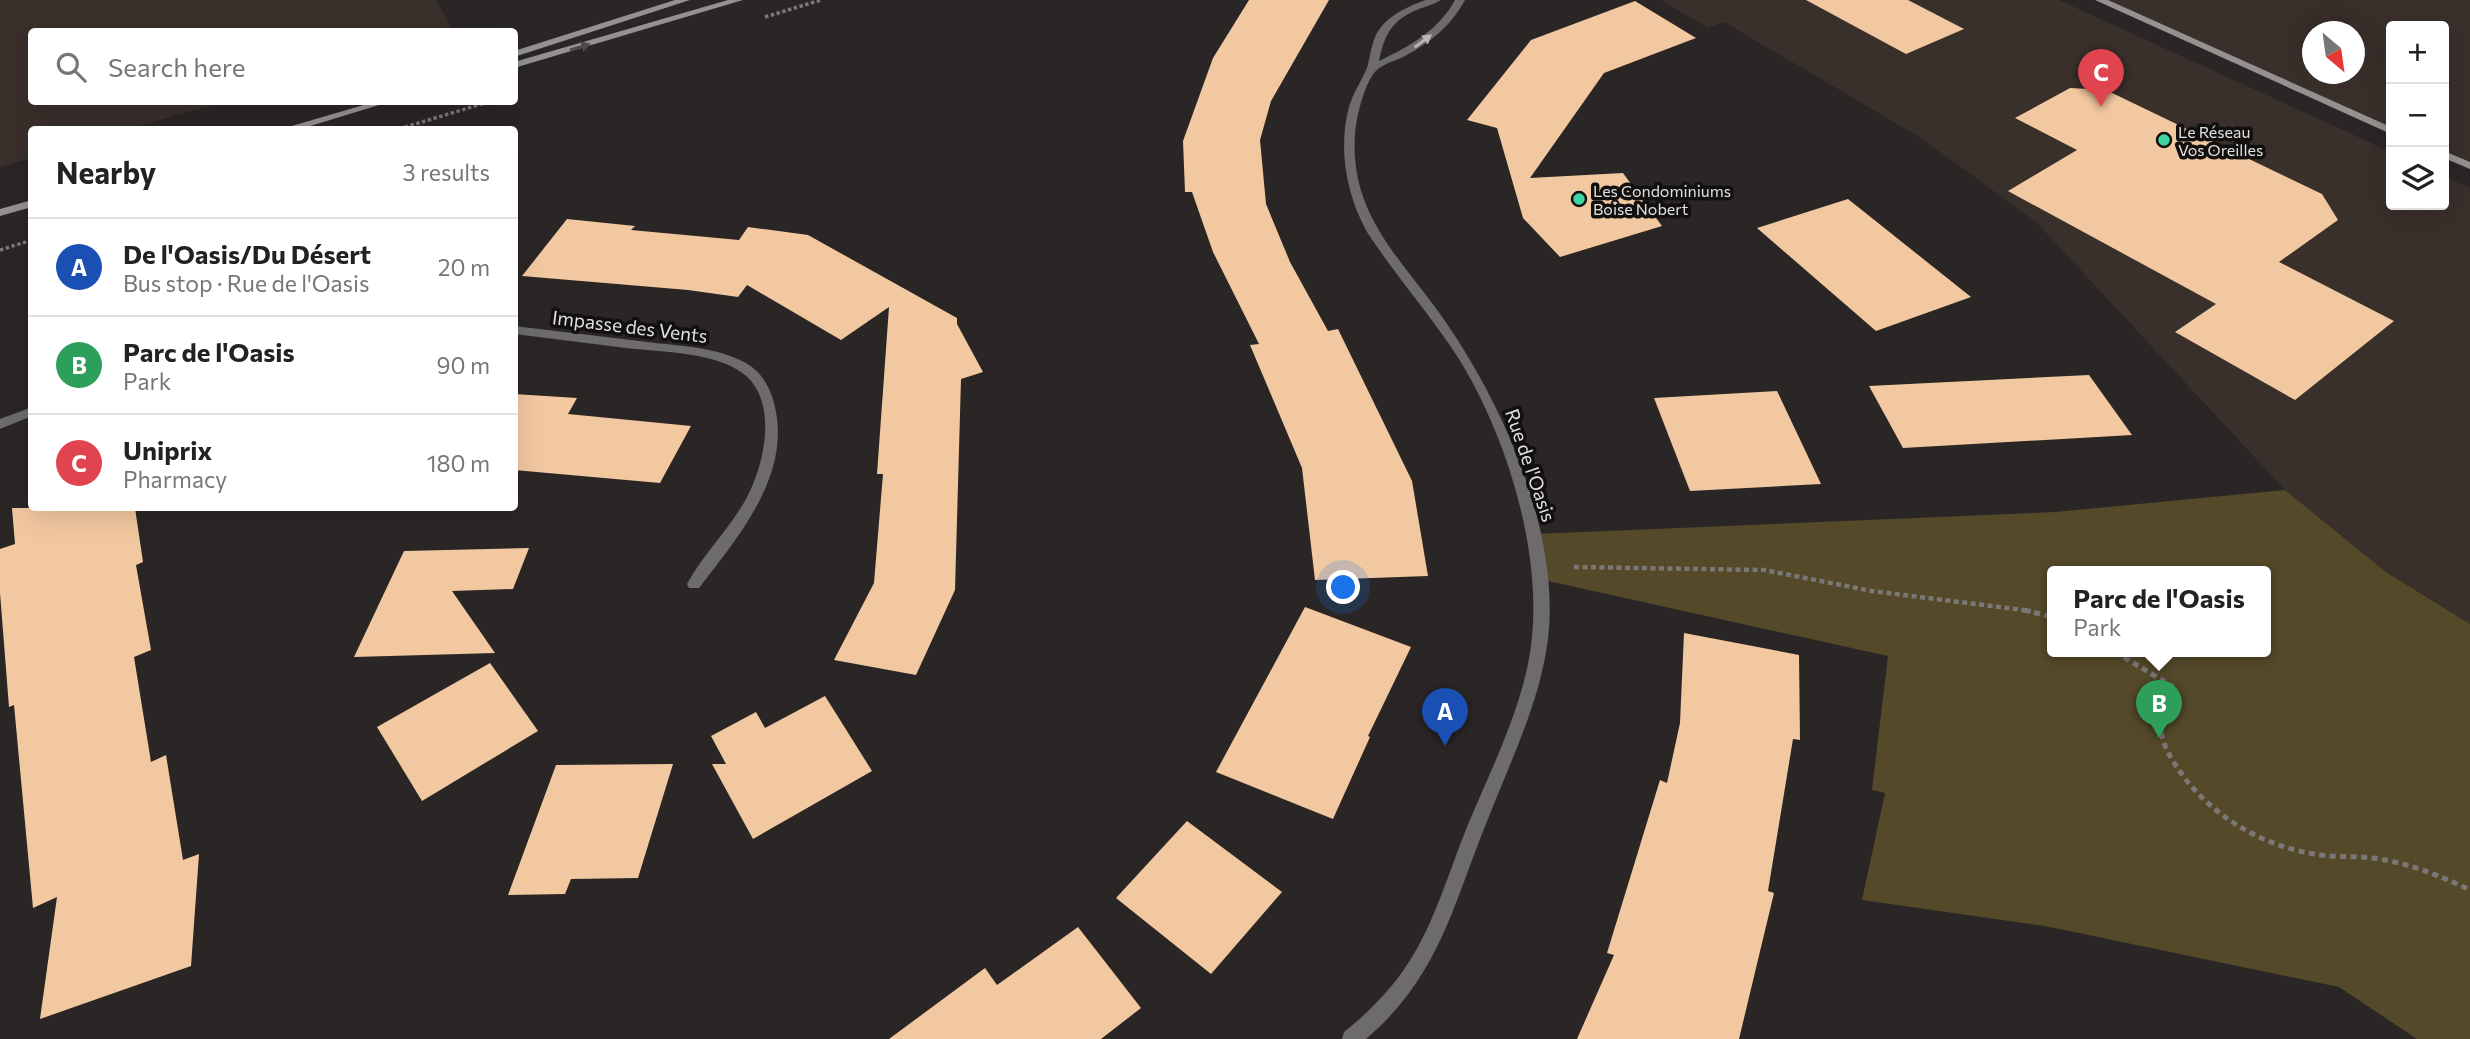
<!DOCTYPE html>
<meta charset="utf-8">
<style>
body{margin:0;font-family:Commissioner,sans-serif;background:#f6f6f6;color:#222}
.controls{position:absolute;right:21px;top:21px;display:grid;overflow:hidden;border-radius:7px;box-shadow:0 7px 28px #0002}
.controls button{width:63px;height:63px;display:grid;place-items:center;padding:0;border:0;border-bottom:2px solid #e0e0e0;background:#fff;color:#222;font:35px sans-serif}
.compass{position:absolute;left:2302px;top:21px;width:63px;height:63px;border-radius:50%;background:#fff;box-shadow:0 7px 28px #0002;rotate:151deg}
.you{position:absolute;left:1344px;top:588px;width:24px;height:24px;margin:-18px;border:5px solid #fff;border-radius:50%;background:#1a73e8;box-shadow:0 0 0 10px #1a73e833}
.badge{display:grid;place-items:center;width:46px;height:46px;border-radius:50%;background:#30725c;color:#fff;font-size:23px;font-weight:700}
.pin{position:absolute;translate:-50% -58px;filter:drop-shadow(0 2px 4px #0008)}
.pin::after{content:'';position:absolute;top:37px;width:24px;height:21px;background:inherit;clip-path:polygon(0 0,100% 0,50% 100%)}
.popup{position:absolute;left:2047px;top:566px;width:224px;height:91px;box-sizing:border-box;display:grid;place-content:center;border-radius:7px;background:#fff;filter:drop-shadow(0 2px 5px #0005);font-size:23px;white-space:nowrap;color:#767676}
.popup b{font-size:26px;color:#222}
.popup::after{content:'';position:absolute;left:50%;top:100%;margin-left:-14px;border:14px solid transparent;border-top-color:#fff}
.list{margin:0;padding:0;list-style:none}
h2{display:flex;justify-content:space-between;align-items:center;height:91px;margin:0;padding:0 28px;font-size:30px}
h2 small{font-size:23px;font-weight:400;color:#767676}
.list li{display:grid;grid-template-columns:46px 1fr auto;gap:21px;align-items:center;box-sizing:border-box;height:98px;padding:0 28px;border-top:2px solid #e0e0e0}
.list b{display:block;font-size:26px;white-space:nowrap}
.list p{margin:0;font-size:23px;white-space:nowrap;color:#767676}
.list em{font-size:23px;font-style:normal;color:#767676}
.icon{flex:none;width:38px;height:38px;fill:none;stroke:currentColor;stroke-width:2;stroke-linecap:round;stroke-linejoin:round}
.map{position:relative;flex:none;width:2470px;height:1039px;overflow:hidden}
.search{position:absolute;background:#fff;box-shadow:0 7px 28px #0002;left:28px;top:28px;width:490px;height:77px;display:flex;align-items:center;gap:18px;box-sizing:border-box;padding:0 24px;border-radius:7px;color:#767676;font-size:26px}
.panel{position:absolute;background:#fff;box-shadow:0 7px 28px #0002;left:28px;top:126px;width:490px;height:385px;border-radius:7px}
.map>svg:first-child{display:block}
.built{fill:#392f2b;fill-rule:evenodd}
.green{fill:#544929;fill-rule:evenodd}
.building{fill:#f2c8a0}
.lines{fill:none;stroke-linecap:round;stroke-linejoin:round}
.path-far2{stroke:#7a7776;stroke-width:3.5;stroke-dasharray:3.5 2.5;stroke-linecap:butt}
.path-far1{stroke:#7a7776;stroke-width:4.5;stroke-dasharray:5 3.5;stroke-linecap:butt}
.path{stroke:#7a7776;stroke-width:5;stroke-dasharray:6 4.5;stroke-linecap:butt}
.street{fill:#6d6b6b;fill-rule:evenodd}
.secondary{fill:#959191;fill-rule:evenodd}
.oneway{fill:#b8b6b6}
.oneway2{fill:#4c4a4a}
.poi-dot{fill:#40d4a2;stroke:#11100f;stroke-width:2.5}
.labels{text-anchor:middle;dominant-baseline:central;stroke-width:7;stroke-linejoin:round;paint-order:stroke}
.far-poi-label{font-size:16px;fill:#e1dfde;stroke:#11100f;text-anchor:start}
.street-label{font-size:19px;fill:#e1dfde;stroke:#11100f}
</style>
<div class="map">
<svg width="2470" height="1039" viewBox="0 0 2470 1039">
<rect width="100%" height="100%" fill="#2a2625"/>
<g class="built">
<polygon points="0,0 436,0 454,31 32,32 32,102 223,102 128,129 32,130 31,158 0,167"/>
<polygon points="1661,0 2059,0 2391,152 2391,205 2444,205 2444,176 2470,188 2470,624 2386,572 2285,490 2036,222 1921,138 1724,22 1708,28"/>
<path d="M2100,0h370v166l-26,-12v-128h-53v105zM2312,32h42v42h-42z"/>
</g>
<path class="green" d="M2285,490l101,82 84,52v415h-53l-78,-52 -294,-61 -183,-26 23,-107 -13,-3 16,-134 -349,-77 -4,-45 520,-22zM2052,572h214v80h-214z"/>
<g class="building">
<polygon points="1249,0 1329,0 1271,101 1260,140 1266,204 1290,262 1328,331 1338,329 1412,481 1428,576 1315,580 1302,468 1250,345 1259,344 1213,252 1192,192 1185,192 1183,141 1213,58"/>
<polygon points="1806,0 1908,0 1964,29 1906,54"/>
<polygon points="1635,1 1696,38 1604,73 1530,178 1623,173 1662,226 1560,257 1523,218 1497,128 1467,120 1531,40"/>
<polygon points="2070,88 2106,90 2322,194 2338,220 2279,262 2394,321 2295,400 2175,332 2216,304 2008,191 2077,150 2015,118"/>
<polygon points="1848,199 1971,297 1876,331 1757,228"/>
<polygon points="567,219 635,226 631,230 739,240 748,227 808,235 957,318 957,324 983,372 961,379 955,590 916,675 834,660 874,583 883,474 877,474 889,307 841,340 747,285 738,297 688,290 522,276"/>
<polygon points="2089,375 2132,435 1903,448 1869,386"/>
<polygon points="1777,391 1821,484 1690,491 1654,398"/>
<polygon points="514,394 577,398 568,414 691,426 660,483 514,470"/>
<polygon points="12,508 135,508 143,562 136,565 151,650 134,657 151,762 166,755 183,860 199,854 191,966 40,1019 57,897 33,908 14,705 9,707 0,593 0,549 15,544"/>
<polygon points="529,548 513,589 452,591 495,653 354,657 404,551"/>
<polygon points="1305,607 1411,647 1368,736 1370,737 1333,819 1216,772"/>
<polygon points="1684,633 1799,655 1800,740 1793,739 1768,891 1774,893 1739,1039 1577,1039 1614,955 1607,953 1660,780 1667,783 1680,723"/>
<polygon points="490,663 538,731 422,801 377,727"/>
<polygon points="825,696 872,771 753,839 712,764 726,764 711,736 756,712 765,728"/>
<polygon points="673,764 638,878 571,879 565,894 508,895 556,765"/>
<polygon points="1187,821 1282,892 1211,974 1116,898"/>
<polygon points="1078,927 1141,1008 1101,1039 889,1039 985,968 997,985"/>
</g>
<g class="lines">
<g class="path-far2">
<polyline points="765,17 821,0"/>
<polyline points="399,129 488,102"/>
<polyline points="0,250 32,240"/>
</g>
<polyline class="path-far1" points="1574,567 1764,570 1872,591 2031,611"/>
<g class="path">
<polyline points="2024,610 2052,617"/>
<path d="M2115,652l57,34c-16,25 -15,50 1,75 32,52 87,86 148,94 19,3 39,0 58,4 32,5 62,17 91,31"/>
</g>
<g class="street">
<path d="M1426,0h15c-7,4 -14,6 -22,9 -27,11 -34,24 -40,52 31,-15 59,-30 76,-61h10c-14,26 -34,42 -60,56 -8,4 -19,7 -27,13 -13,10 -22,49 -23,66 -5,74 39,117 80,172 64,87 126,222 113,332 -8,63 -37,121 -60,180 -35,85 -48,157 -122,220h-24l2,-7c79,-63 88,-116 123,-205 22,-53 49,-106 61,-163 20,-97 -19,-226 -71,-308 -28,-43 -62,-81 -90,-124 -21,-38 -29,-83 -18,-125 4,-14 12,-25 18,-39 3,-10 4,-21 8,-31 9,-20 31,-30 51,-37z"/>
<path d="M514,326c45,5 89,11 133,16 33,4 70,5 99,21 16,9 25,26 29,44 16,69 -37,130 -76,181h-10l-2,-4c18,-33 47,-59 63,-93 15,-32 27,-89 -5,-116 -27,-23 -84,-23 -119,-27 -37,-5 -74,-9 -112,-14z"/>
<polygon points="32,407 32,416 0,429 0,419"/>
</g>
<g class="secondary">
<polygon points="675,0 690,0 514,57 514,51"/>
<polygon points="728,0 743,0 514,68 514,62"/>
<polygon points="2095,0 2108,0 2391,127 2391,134"/>
<polygon points="374,102 389,102 297,130 278,130"/>
<polygon points="2444,151 2470,162 2470,169 2444,158"/>
<polygon points="32,200 32,207 0,216 0,209"/>
</g>
</g>
<defs><path id="oneway-solid" d="M-6-.8H1V-3.2L6.5 0L1 3.2V.8H-6Z" transform="scale(1.75)"/></defs>
<use class="oneway" href="#oneway-solid" transform="translate(1423 41) rotate(-37)"/>
<use class="oneway2" href="#oneway-solid" transform="translate(580 47) rotate(-16)"/>
<g class="poi-dot">
<circle cx="2164" cy="140" r="7"/>
<circle cx="1579" cy="199" r="7"/>
</g>
<g class="labels">
<g class="far-poi-label">
<text x="2178" y="131">Le Réseau<tspan x="2178" dy="18">Vos Oreilles</tspan></text>
<text x="1593" y="190">Les Condominiums<tspan x="1593" dy="18">Boise Nobert</tspan></text>
</g>
<g class="street-label">
<text transform="translate(630 326) rotate(7)">Impasse des Vents</text>
<text transform="translate(1531 465) rotate(71)">Rue de l'Oasis</text>
</g>
</g>
</svg>
<div class="controls">
<button>+</button>
<button>−</button>
<button><svg class="icon" aria-label="layers" viewBox="0 0 24 24"><path d="M12 4l9 5-9 5-9-5zM3 14l9 5 9-5"/></svg></button>
</div>
<svg class="compass" viewBox="-18 -18 36 36"><path d="M0-13l5 13h-10z" fill="#e53935"/><path d="M0 13l5-13h-10z" fill="#767676"/></svg>
<div class="you"></div>
<div class="pin badge" style="left:1445px;top:746px;background:#1a4fb4">A</div>
<div class="pin badge" style="left:2159px;top:738px;background:#2e9e5b">B</div>
<div class="popup"><b>Parc de l'Oasis</b>Park</div>
<div class="pin badge" style="left:2101px;top:107px;background:#e0444e">C</div>
<div class="search"><svg class="icon" aria-label="search" viewBox="0 0 24 24"><circle cx="10" cy="10" r="6"/><path d="M15 15l6 6"/></svg>Search here</div>
<section class="panel">
<h2>Nearby<small>3 results</small></h2>
<ul class="list">
<li><span class="badge" style="background:#1a4fb4">A</span><div><b>De l'Oasis/Du Désert</b><p>Bus stop · Rue de l'Oasis</p></div><em>20 m</em></li>
<li><span class="badge" style="background:#2e9e5b">B</span><div><b>Parc de l'Oasis</b><p>Park</p></div><em>90 m</em></li>
<li><span class="badge" style="background:#e0444e">C</span><div><b>Uniprix</b><p>Pharmacy</p></div><em>180 m</em></li>
</ul>
</section>
</div>
